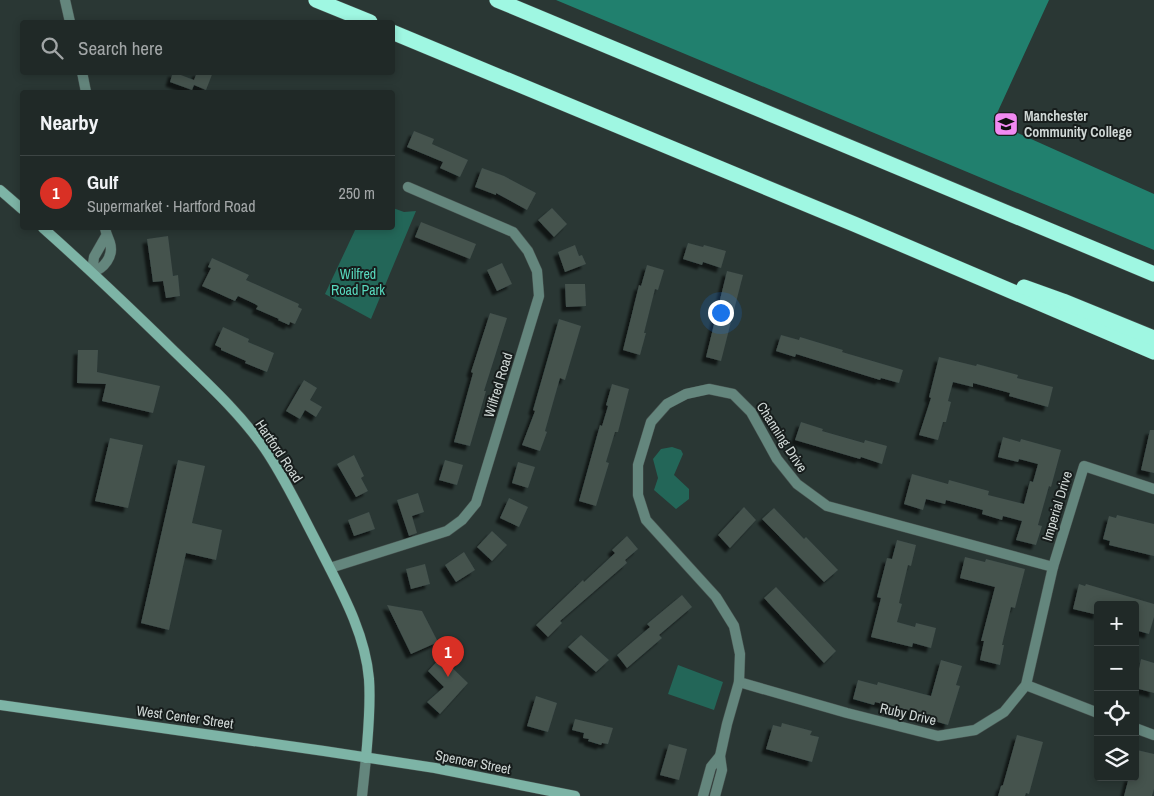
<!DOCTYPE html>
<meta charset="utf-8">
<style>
body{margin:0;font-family:"Archivo Narrow",sans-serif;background:#2d3533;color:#f1f3f6}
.controls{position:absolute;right:15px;bottom:15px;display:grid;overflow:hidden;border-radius:5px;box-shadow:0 2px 8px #0003}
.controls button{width:45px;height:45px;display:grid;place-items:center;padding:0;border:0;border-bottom:1px solid #3d4544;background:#202927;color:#f1f3f6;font:25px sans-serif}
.you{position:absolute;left:720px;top:312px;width:18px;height:18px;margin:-12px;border:4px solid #fff;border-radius:50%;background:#1a73e8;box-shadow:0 0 0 8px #1a73e833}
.badge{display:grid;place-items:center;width:32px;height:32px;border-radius:50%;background:#d93025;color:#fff;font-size:16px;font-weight:700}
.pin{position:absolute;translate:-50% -41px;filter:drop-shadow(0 1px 2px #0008)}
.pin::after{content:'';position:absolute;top:26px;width:18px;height:15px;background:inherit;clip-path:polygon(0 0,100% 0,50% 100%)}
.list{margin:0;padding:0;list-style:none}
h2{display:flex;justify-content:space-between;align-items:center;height:65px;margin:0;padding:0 20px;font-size:21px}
h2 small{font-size:16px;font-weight:400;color:#a2a6a7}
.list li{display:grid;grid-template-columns:32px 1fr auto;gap:15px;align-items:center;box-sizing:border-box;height:75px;padding:0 20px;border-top:1px solid #3d4544}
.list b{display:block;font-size:19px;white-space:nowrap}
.list p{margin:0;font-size:16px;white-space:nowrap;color:#a2a6a7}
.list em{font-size:16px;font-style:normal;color:#a2a6a7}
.icon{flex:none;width:28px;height:28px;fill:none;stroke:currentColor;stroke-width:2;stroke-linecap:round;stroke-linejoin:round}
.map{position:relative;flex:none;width:1154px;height:796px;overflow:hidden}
.search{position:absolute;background:#202927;box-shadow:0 2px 8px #0003;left:20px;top:20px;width:375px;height:55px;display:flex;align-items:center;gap:12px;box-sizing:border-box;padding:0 18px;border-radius:5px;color:#a2a6a7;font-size:19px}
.panel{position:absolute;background:#202927;box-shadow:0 2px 8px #0003;left:20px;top:90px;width:375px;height:140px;border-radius:5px}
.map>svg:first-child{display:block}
.green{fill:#236658}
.forest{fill:#21806e}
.building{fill:#44524e;filter:url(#shadow)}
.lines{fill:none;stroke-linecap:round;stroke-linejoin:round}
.minor-casing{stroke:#485451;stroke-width:11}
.tertiary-casing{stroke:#485451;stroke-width:11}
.secondary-casing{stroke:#485451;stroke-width:11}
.motorway-casing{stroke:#485451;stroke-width:16}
.minor{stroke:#64867d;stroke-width:10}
.tertiary{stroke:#64867d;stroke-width:10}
.secondary{stroke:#7db4a6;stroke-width:10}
.motorway{stroke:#9ff7e2;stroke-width:15}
.labels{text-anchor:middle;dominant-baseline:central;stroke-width:4;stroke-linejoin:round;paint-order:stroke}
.poi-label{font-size:14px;font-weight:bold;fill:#d0d8d6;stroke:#171d1c;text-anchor:start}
.park-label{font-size:14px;fill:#58d9be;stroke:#171d1c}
.street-label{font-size:14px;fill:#d0d8d6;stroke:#171d1c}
</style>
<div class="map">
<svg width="1154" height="796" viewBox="0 0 1154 796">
<defs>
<filter id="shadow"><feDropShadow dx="-4.5" dy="4.5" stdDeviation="1" flood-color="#0009"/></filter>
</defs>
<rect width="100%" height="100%" fill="#2a3734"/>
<g class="green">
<polygon points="393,208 404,212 416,211 371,319 325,294 356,228 392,228"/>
<polygon points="672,447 681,450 683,454 674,475 689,489 689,499 676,509 654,490 658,478 653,459 661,449"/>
<polygon points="678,665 723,682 714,710 668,694"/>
</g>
<polygon class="forest" points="556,0 1049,0 993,122 1154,194 1154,250"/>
<g class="building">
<polygon points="173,72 194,80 197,72 213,72 206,90 194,85 192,90 170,82"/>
<polygon points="414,131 434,139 432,144 468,160 460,177 440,168 443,162 407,147"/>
<polygon points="482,168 504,176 536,193 527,210 496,193 496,195 475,187"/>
<polygon points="552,208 567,224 554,237 538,220"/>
<polygon points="421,222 476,244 470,259 415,237"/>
<polygon points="168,236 173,276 178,275 180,296 166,298 163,281 153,282 147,239"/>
<polygon points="688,243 703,247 704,245 726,251 721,268 703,262 702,265 683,259"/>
<polygon points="575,245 579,256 582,255 586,264 565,272 558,252"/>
<polygon points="212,258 249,275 246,280 299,304 298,307 302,309 295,324 290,322 289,325 278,320 279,319 256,309 258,306 255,304 238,296 235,301 202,286 211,268 208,267"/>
<polygon points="502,263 512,284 497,291 487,270"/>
<polygon points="647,265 664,270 658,290 655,289 644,333 646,333 640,355 623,350 639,285 641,286"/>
<polygon points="727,271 743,275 721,361 706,357"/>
<polygon points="565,284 585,284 586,306 566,307"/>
<polygon points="490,313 507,318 484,391 486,391 470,446 454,442 473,373 471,372"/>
<polygon points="559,319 581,326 565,380 560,378 545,431 547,432 540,451 522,445 535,411 533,410"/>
<polygon points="223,327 249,339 248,342 274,353 267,372 245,363 246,361 221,350 221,348 215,345"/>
<polygon points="781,335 799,340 800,337 843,350 842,352 903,370 899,383 881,378 880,380 796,354 795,357 776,351"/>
<polygon points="78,350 98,350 97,372 160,386 153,413 102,401 106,384 77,383"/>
<polygon points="939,357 976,366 977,364 1018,375 1017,378 1053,387 1048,407 1009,396 1010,393 973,383 973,387 953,382 948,401 951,402 946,422 943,422 938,440 919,435 931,398 929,397"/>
<polygon points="304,380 317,388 310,400 322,407 316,417 305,410 300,419 286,411"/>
<polygon points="612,384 629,389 618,432 615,432 606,462 609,463 596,506 579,501 600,425 602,426 608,406 606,405"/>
<polygon points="801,422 823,429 822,431 864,443 865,440 887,446 882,464 861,457 860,459 795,440"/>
<polygon points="1150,430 1154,430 1154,473 1141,470"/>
<polygon points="1003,437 1020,442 1021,439 1061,450 1051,487 1049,486 1038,525 1042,526 1036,545 1016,540 1022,521 1003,516 1002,520 982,514 983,510 946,500 945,504 926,499 923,510 904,504 912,474 948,484 949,480 989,491 988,495 1024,504 1030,481 1033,482 1038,464 1019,459 1018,462 998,457"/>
<polygon points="110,438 143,445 128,508 95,501"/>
<polygon points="354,455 364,476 361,478 368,491 356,497 337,464"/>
<polygon points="178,460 205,466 192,523 222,530 216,560 186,553 169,630 141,623"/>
<polygon points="445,460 463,465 457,485 439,480"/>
<polygon points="518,462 535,467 528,488 512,483"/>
<polygon points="418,493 424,512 412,516 417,533 409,536 397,500"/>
<polygon points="509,498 528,507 519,527 500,518"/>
<polygon points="744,507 756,520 730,548 718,535"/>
<polygon points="774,508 804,539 806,537 838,570 824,582 762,519"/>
<polygon points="369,512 375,529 354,536 348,520"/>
<polygon points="1117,515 1154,524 1154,556 1109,545 1110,541 1103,539 1109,516 1116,518"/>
<polygon points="492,531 507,545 492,561 477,547"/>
<polygon points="627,536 638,549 625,560 627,563 560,621 562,623 548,637 536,625 583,580 584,582 615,553 612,550"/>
<polygon points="897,540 916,545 911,566 908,565 899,603 902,604 897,622 915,627 916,623 936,628 931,648 913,643 912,647 871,637 881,598 877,597 887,558 892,559"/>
<polygon points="464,552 475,570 456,582 445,565"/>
<polygon points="965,557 985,562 986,559 1025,569 1015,608 1011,607 1002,645 1004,645 1000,665 980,660 984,641 981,641 995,587 960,578"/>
<polygon points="425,564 430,584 411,589 406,569"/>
<polygon points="1079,584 1085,586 1086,584 1154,604 1154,617 1149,634 1135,630 1135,605 1098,605 1098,615 1073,609"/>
<polygon points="776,587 836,651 824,663 764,598"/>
<polygon points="682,595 692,607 659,635 662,638 627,668 617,655 650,627 647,624"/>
<polygon points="387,605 422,611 438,642 411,654"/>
<polygon points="581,635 609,660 596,672 568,647"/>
<polygon points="441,657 468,683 440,714 427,702 444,687 428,671"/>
<polygon points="1141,659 1154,663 1154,693 1135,688"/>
<polygon points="941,660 962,666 956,685 960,686 948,725 910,714 910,711 875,702 874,705 853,699 858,680 877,685 878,682 931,696"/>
<polygon points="536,696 557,703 548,732 527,726"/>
<polygon points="575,719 613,728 608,744 602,743 601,745 588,741 589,739 583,738 584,733 572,730"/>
<polygon points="782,723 812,731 810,735 819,737 812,762 766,749 773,725 781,727"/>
<polygon points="1017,735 1043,742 1029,794 1026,793 1025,796 998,796 1001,786 1003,785"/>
<polygon points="669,744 687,749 679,780 660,775"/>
<polygon points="1137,750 1154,754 1154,789 1152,796 1124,796 1129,777 1135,777"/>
</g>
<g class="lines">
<defs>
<g id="minor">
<polyline points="65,0 70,22"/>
<polyline points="82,72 86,92"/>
<path d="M105,228c1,6 3,9 5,15 4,13 -6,26 -18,29l2,-15 12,-21"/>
<polyline points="330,568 447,531 462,520 476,503 539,296 537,271 528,251 513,232 408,187"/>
<polyline points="739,682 847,713 938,736 975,730 1004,712 1026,685 1053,567 1084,466 1154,489"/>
<polyline points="1026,685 1098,713"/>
<polyline points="1135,728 1154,735"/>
<polyline points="703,796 711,767 720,756"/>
<polyline points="715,796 722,770 720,756 727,724 739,682 740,654 734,626 716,597 646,520 638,495 638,465 651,422 667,404 686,394 709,389 733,394 751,412 777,459 797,484 827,506 1053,567"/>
</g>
<polyline id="tertiary" points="362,796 366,758"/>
<g id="secondary">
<polyline points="0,190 22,209"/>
<path d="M43,228c45,40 89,82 132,124 32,31 65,61 90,97 21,31 36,64 53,96 21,42 47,86 51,134 2,27 -1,53 -3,79"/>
<polyline points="0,705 324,751 435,768 575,796"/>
</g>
<g id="motorway">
<polyline points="316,0 370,22"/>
<polyline points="497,0 1154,274"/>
<polyline points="392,32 854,224 1154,352"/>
<polyline points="1024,287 1063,301 1154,338"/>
</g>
</defs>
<use href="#minor" class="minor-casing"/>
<use href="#tertiary" class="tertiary-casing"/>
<use href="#secondary" class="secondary-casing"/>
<use href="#motorway" class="motorway-casing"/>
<use href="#minor" class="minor"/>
<use href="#tertiary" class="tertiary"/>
<use href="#secondary" class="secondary"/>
<use href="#motorway" class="motorway"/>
</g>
<defs>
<symbol id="university-square" viewBox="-11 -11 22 22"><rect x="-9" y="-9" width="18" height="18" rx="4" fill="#f28af2" stroke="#171d1c"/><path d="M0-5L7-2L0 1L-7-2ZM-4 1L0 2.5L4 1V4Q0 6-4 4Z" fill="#111"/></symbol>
</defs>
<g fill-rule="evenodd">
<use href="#university-square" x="992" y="110" width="28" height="28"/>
</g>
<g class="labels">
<g class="poi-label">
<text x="1024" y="116">Manchester<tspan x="1024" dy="16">Community College</tspan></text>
</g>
<g class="park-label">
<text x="358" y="274">Wilfred<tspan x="358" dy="16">Road Park</tspan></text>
</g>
<g class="street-label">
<text transform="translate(498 385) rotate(-73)">Wilfred Road</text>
<text transform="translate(782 437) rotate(57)">Channing Drive</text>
<text transform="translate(279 451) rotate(56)">Hartford Road</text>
<text transform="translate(1057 506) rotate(-73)">Imperial Drive</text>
<text transform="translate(908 714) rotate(13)">Ruby Drive</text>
<text transform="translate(185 717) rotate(8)">West Center Street</text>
<text transform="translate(473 762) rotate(11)">Spencer Street</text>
</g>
</g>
</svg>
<div class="controls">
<button>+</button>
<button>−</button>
<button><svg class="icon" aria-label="locate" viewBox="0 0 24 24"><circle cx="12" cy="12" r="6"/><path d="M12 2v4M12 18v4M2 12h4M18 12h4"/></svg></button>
<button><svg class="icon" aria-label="layers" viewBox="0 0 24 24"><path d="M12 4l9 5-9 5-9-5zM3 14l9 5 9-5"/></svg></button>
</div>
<div class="you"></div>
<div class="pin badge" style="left:448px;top:677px">1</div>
<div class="search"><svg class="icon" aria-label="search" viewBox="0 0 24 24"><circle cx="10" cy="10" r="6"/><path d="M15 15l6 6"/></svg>Search here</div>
<section class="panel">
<h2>Nearby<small></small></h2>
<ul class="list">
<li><span class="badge">1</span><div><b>Gulf</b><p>Supermarket · Hartford Road</p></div><em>250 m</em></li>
</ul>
</section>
</div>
